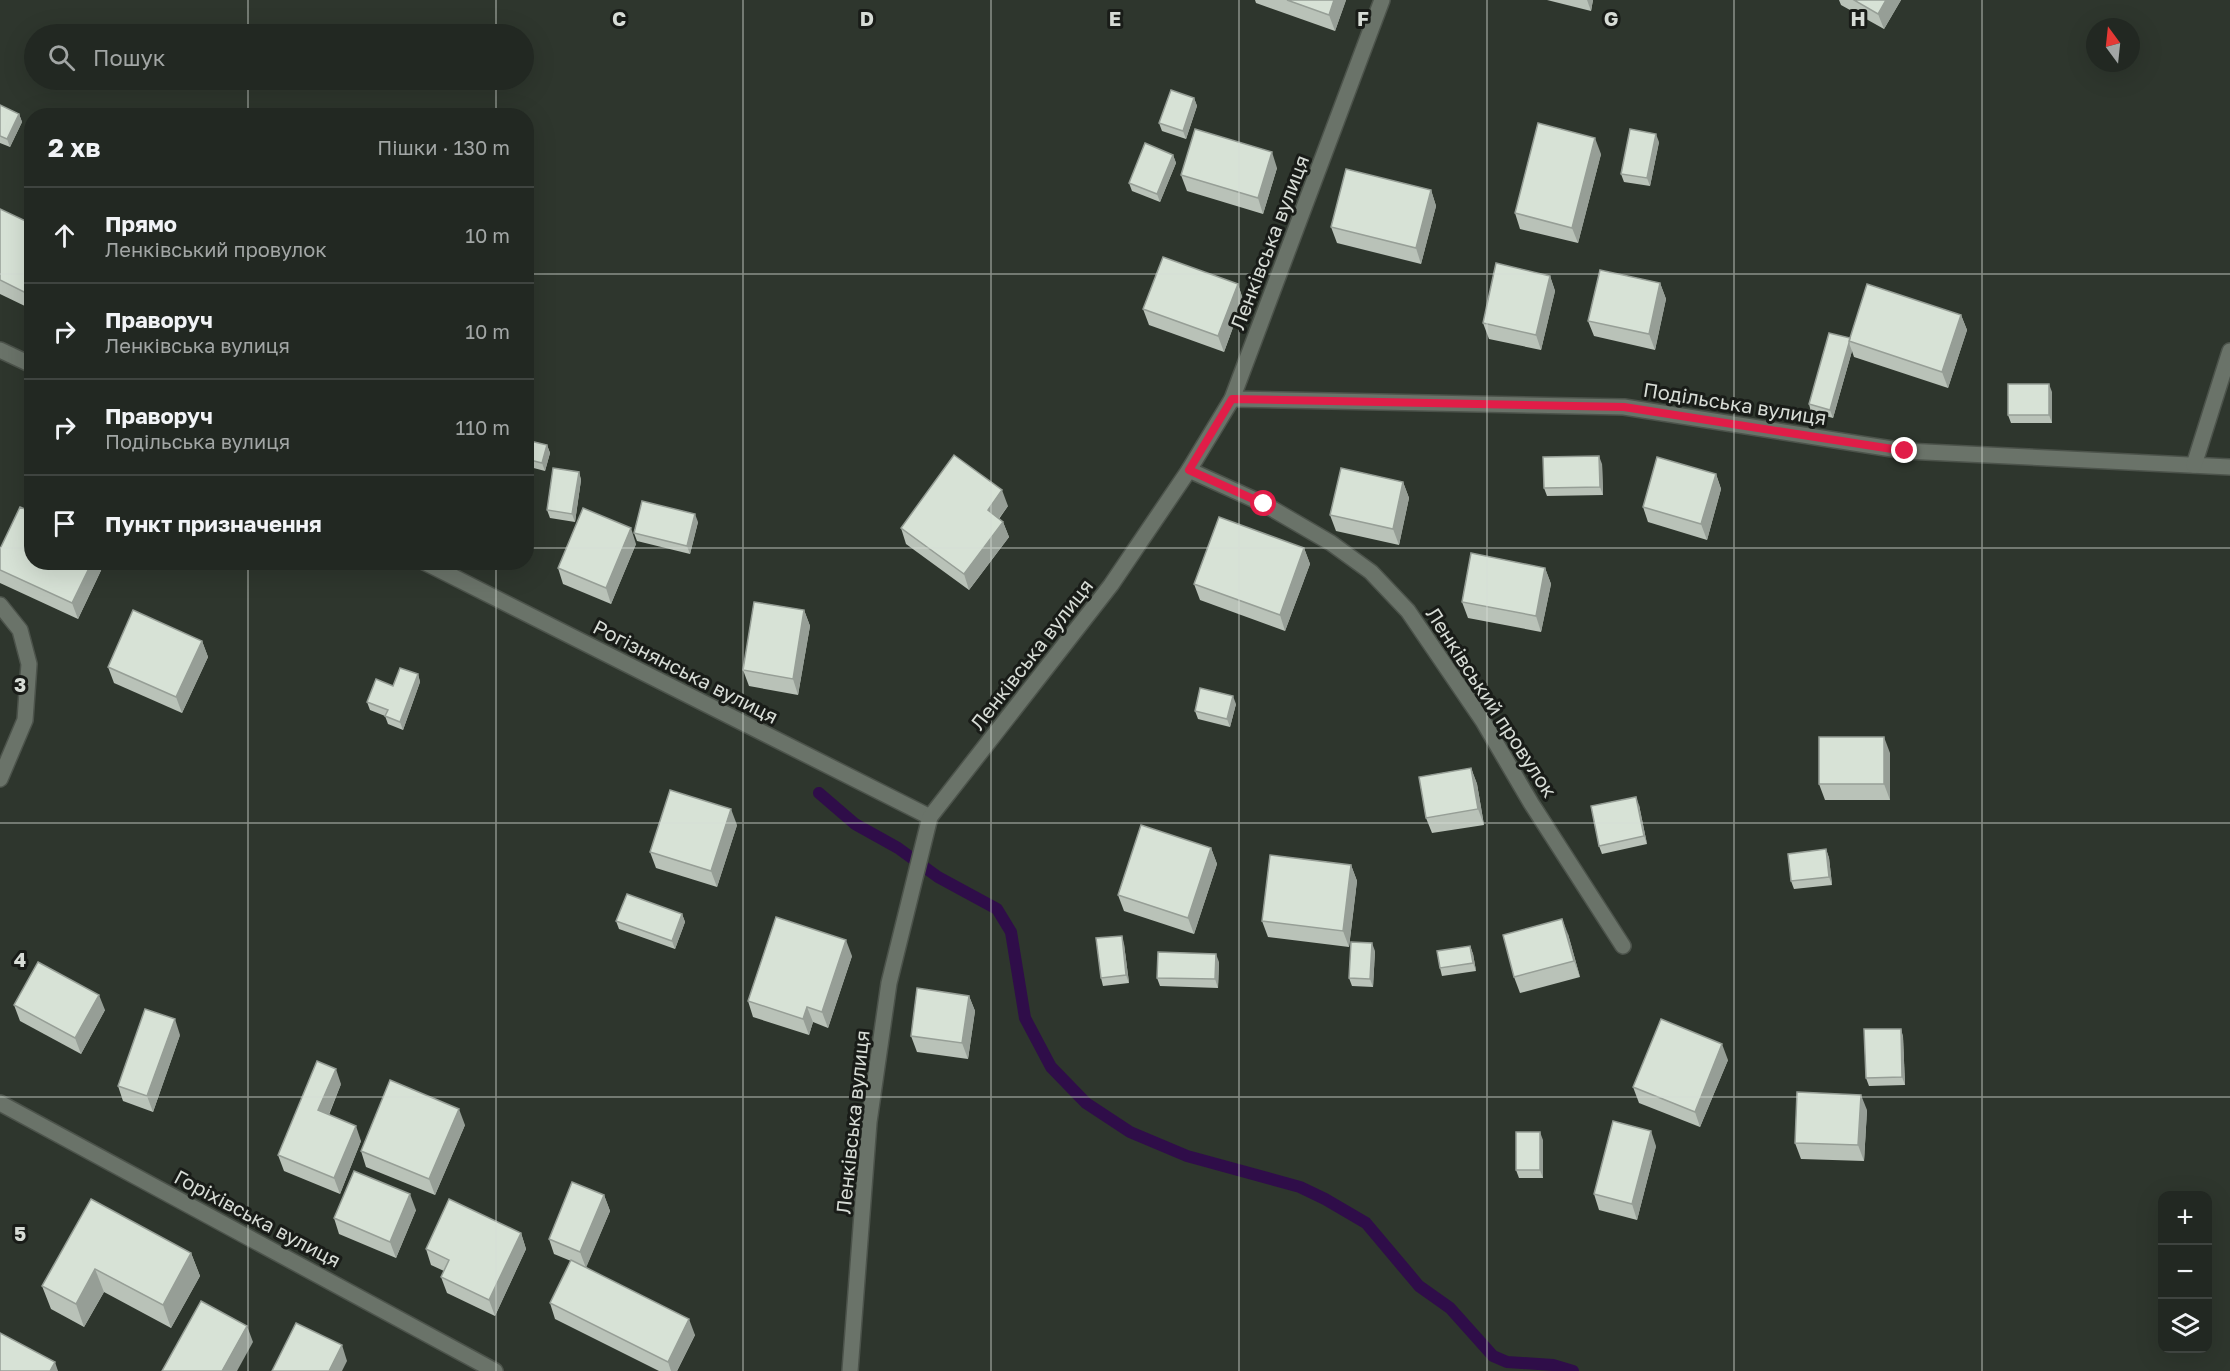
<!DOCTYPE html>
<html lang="uk">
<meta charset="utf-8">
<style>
body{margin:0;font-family:"Golos Text",sans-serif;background:#2e342f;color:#f1f3f6}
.controls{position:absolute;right:18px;bottom:18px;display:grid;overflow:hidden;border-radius:12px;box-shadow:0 6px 24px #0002}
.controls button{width:54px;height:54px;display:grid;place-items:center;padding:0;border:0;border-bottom:2px solid #3f4440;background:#222822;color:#f1f3f6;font:30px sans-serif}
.compass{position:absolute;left:2086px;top:18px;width:54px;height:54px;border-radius:50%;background:#222822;box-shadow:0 6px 24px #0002;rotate:345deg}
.stop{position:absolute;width:18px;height:18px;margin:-14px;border:4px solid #e11d48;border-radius:50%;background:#fff}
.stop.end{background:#e11d48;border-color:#fff;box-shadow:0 2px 6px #0008}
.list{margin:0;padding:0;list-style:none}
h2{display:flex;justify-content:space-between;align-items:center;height:78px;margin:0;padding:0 24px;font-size:26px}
h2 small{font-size:20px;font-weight:400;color:#a2a6a5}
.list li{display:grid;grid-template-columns:39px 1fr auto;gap:18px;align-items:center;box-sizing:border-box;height:96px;padding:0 24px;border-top:2px solid #3f4440}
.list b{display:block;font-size:22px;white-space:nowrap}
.list p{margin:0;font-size:20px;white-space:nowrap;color:#a2a6a5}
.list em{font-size:20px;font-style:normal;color:#a2a6a5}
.icon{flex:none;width:33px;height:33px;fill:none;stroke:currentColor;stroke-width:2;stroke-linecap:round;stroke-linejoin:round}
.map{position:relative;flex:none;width:2230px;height:1371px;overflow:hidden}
.search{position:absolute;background:#222822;box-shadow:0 6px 24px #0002;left:24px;top:24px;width:510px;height:66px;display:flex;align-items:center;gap:15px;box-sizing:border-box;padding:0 21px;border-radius:33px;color:#a2a6a5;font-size:22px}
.panel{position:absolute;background:#222822;box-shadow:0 6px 24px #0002;left:24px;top:108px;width:510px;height:462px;border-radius:24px}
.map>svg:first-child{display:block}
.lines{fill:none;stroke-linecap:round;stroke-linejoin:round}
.stream{stroke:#2f0d49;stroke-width:12}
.minor-casing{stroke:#4c534b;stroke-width:18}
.minor{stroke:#6a7369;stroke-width:15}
.wall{fill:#b9c2b8}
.shaded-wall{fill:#969e96}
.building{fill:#d7e2d6;stroke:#969e96;stroke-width:1.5}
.route{stroke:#e11d48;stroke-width:8}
.grid{fill:none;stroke:#d7dcd6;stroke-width:1.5;stroke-opacity:0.55}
.labels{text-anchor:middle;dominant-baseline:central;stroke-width:6;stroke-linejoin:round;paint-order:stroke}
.street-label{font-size:20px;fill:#d7dcd6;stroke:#191c18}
.grid-label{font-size:20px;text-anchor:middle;font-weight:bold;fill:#d7dcd6;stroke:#191c18;stroke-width:6;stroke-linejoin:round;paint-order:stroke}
</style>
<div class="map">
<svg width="2230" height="1371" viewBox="0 0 2230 1371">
<rect width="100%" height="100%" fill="#2e362d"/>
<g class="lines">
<polyline class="stream" points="819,793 855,824 898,848 938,877 997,909 1011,932 1025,1018 1051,1067 1086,1103 1130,1132 1187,1156 1300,1187 1325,1199 1366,1223 1419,1286 1450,1308 1493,1356 1507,1362 1553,1365 1573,1371"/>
<defs>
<g id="minor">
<polyline points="0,350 32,365"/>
<polyline points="1232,399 1624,407 1905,451 2230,467"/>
<polyline points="2194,465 2230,351"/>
<polyline points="1189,470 1264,504 1331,543 1371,572 1408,611 1483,721 1531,803 1623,946"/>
<polyline points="424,562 930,817"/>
<polyline points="0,605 20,630 29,664 25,720 0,779"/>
<polyline points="0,1103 495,1371"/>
<polyline points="850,1371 869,1122 889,983 930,817 1111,585 1189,470 1232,399 1382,0"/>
</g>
</defs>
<use href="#minor" class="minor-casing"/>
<use href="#minor" class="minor"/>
</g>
<g class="wall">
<polygon points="1255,0 1346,0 1335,31 1256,3"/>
<polygon points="1547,0 1593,0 1591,11"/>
<polygon points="1839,0 1901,0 1884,29 1841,5"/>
<polygon points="1194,98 1197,106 1186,139 1162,131 1159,123"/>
<polygon points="0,105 19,114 22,122 10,147 0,143"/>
<polygon points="1659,142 1650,186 1624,182 1621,174"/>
<polygon points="1601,154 1578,243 1520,229 1515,213"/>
<polygon points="1173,155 1176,163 1160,202 1132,191 1129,183"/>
<polygon points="1277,168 1263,214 1187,191 1181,175"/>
<polygon points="1431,190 1436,206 1421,264 1337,243 1331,227"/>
<polygon points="0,209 32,224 32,303 29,308 0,294"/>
<polygon points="1550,276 1555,291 1541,350 1489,339 1483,323"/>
<polygon points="1660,283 1666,299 1655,350 1594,336 1588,321"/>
<polygon points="1238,284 1243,300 1224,352 1149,325 1143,309"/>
<polygon points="1961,315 1967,330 1948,388 1854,357 1852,351 1833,418 1811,412 1809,404 1850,338"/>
<polygon points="2052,392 2052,423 2011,423 2008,415"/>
<polygon points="526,440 547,445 550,453 545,471 526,466"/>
<polygon points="1602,464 1603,495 1547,496 1544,488"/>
<polygon points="579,472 581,480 575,522 550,518 547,510"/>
<polygon points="1716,474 1721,489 1707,540 1648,522 1643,507"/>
<polygon points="1403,482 1409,498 1399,545 1336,531 1330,515"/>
<polygon points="1008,506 999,519 1003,522 1009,537 969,590 906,544 901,528"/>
<polygon points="698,522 690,554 637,541 634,533"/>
<polygon points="636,544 611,604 563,584 558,568"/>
<polygon points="1304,548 1310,564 1285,631 1200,600 1194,584"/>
<polygon points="0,549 32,562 105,562 78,619 0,583"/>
<polygon points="1545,568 1551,584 1541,632 1468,618 1462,602"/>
<polygon points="804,610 810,626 798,695 749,686 743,670"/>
<polygon points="202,641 208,657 182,713 114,683 108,667"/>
<polygon points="418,674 420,682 403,730 388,724 385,716 370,710 367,702 393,686"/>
<polygon points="1236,704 1230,727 1198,719 1195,711"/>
<polygon points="1890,753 1890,800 1825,800 1819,784"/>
<polygon points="1471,768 1477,784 1484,825 1432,833 1426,818"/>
<polygon points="1639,805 1647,844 1602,854 1599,846"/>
<polygon points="737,825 717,887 656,868 650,852"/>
<polygon points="1211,848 1217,864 1194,934 1124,911 1118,895"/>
<polygon points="1826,849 1829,858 1832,885 1794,889 1791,881"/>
<polygon points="1351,865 1357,881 1349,947 1268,937 1262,921"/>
<polygon points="682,914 685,922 675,949 619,929 616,921"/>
<polygon points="1568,934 1580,977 1520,993 1514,977"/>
<polygon points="1124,944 1129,983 1103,986 1101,978"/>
<polygon points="1470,946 1473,954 1476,971 1442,976 1440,968"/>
<polygon points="1375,951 1373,987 1352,986 1349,978"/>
<polygon points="852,956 828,1028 813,1022 809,1035 753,1017 748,1001"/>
<polygon points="1219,962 1218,988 1160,986 1157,978"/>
<polygon points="969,996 975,1011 968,1059 917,1052 911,1036"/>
<polygon points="14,1005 105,1010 81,1054 20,1021"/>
<polygon points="1901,1029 1903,1037 1905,1085 1869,1086 1866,1078"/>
<polygon points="180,1035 153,1112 123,1101 118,1086"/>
<polygon points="1728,1060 1700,1127 1639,1103 1633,1087"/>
<polygon points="341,1084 329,1115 361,1141 340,1194 284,1171 278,1155"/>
<polygon points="1867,1110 1864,1161 1801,1159 1795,1143"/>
<polygon points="465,1125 435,1195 366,1167 361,1151"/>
<polygon points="1543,1140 1543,1178 1519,1178 1516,1170"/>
<polygon points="1656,1146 1637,1220 1599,1210 1594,1194"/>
<polygon points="604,1195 610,1211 586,1267 695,1335 677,1371 659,1371 555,1319 550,1303 571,1261 554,1254 549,1239"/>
<polygon points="91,1199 191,1253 200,1276 171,1328 104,1292 84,1327 51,1309 42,1286"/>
<polygon points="416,1210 396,1258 339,1234 334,1218"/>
<polygon points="521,1233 526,1249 495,1316 447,1293 441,1277 444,1271 431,1265 426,1249"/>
</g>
<g class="shaded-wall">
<polygon points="1334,0 1346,0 1335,31 1329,15"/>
<polygon points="1587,0 1593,0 1591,11"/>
<polygon points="1886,0 1901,0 1884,29 1878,14"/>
<polygon points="1194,98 1197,106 1186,139 1183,131"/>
<polygon points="19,114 22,122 10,147 7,139"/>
<polygon points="1656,134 1659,142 1650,186 1647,178"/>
<polygon points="1595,138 1601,154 1578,243 1572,228"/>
<polygon points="1272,152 1277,168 1263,214 1258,198"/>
<polygon points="1173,155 1176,163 1160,202 1157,194"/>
<polygon points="1431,190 1436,206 1421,264 1416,248"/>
<polygon points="32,276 32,303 29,308 24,292"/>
<polygon points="1550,276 1555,291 1541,350 1536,335"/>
<polygon points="1660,283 1666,299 1655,350 1649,334"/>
<polygon points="1238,284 1243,300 1224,352 1218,336"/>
<polygon points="1961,315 1967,330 1948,388 1942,372"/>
<polygon points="1849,343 1852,351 1833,418 1830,410"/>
<polygon points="2049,384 2052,392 2052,423 2049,415"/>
<polygon points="547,445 550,453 545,471 542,463"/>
<polygon points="1599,456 1602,464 1603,495 1600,487"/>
<polygon points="579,472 581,480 575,522 572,514"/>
<polygon points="1716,474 1721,489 1707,540 1701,524"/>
<polygon points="1403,482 1409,498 1399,545 1393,529"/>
<polygon points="1002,490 1008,506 993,526 988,510"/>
<polygon points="695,514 698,522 690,554 687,546"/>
<polygon points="1003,522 1009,537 969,590 964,574"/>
<polygon points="631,528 636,544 611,604 606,588"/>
<polygon points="1304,548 1310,564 1285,631 1280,615"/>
<polygon points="92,562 105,562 78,619 72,603"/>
<polygon points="1545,568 1551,584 1541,632 1536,616"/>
<polygon points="804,610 810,626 798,695 793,679"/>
<polygon points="202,641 208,657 182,713 176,697"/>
<polygon points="418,674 420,682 403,730 400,722"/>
<polygon points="1233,696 1236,704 1230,727 1227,719"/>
<polygon points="1884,737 1890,753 1890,800 1884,784"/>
<polygon points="1471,768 1477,784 1484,825 1478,809"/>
<polygon points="1636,797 1639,805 1647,844 1644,836"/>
<polygon points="731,809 737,825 717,887 711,871"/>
<polygon points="1211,848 1217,864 1194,934 1188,918"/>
<polygon points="1826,849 1829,858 1832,885 1829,877"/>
<polygon points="1351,865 1357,881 1349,947 1343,931"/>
<polygon points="682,914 685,922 675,949 672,941"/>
<polygon points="1562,919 1568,934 1580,977 1574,961"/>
<polygon points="1122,936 1124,944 1129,983 1126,975"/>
<polygon points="846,940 852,956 828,1028 822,1012"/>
<polygon points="1372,943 1375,951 1373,987 1370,979"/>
<polygon points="1470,946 1473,954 1476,971 1473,963"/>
<polygon points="1216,954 1219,962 1218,988 1215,979"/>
<polygon points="99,995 105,1010 81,1054 75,1038"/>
<polygon points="969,996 975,1011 968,1059 962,1043"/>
<polygon points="807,1007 813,1022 809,1035 803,1019"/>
<polygon points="175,1019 180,1035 153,1112 147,1096"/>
<polygon points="1901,1029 1903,1037 1905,1085 1902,1077"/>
<polygon points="1722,1044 1728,1060 1700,1127 1695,1112"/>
<polygon points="336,1069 341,1084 324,1126 318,1110"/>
<polygon points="1861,1095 1867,1110 1864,1161 1858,1145"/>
<polygon points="459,1109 465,1125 435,1195 429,1179"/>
<polygon points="356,1126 361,1141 340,1194 334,1178"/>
<polygon points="1651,1131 1656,1146 1637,1220 1632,1204"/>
<polygon points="1540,1132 1543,1140 1543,1178 1540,1170"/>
<polygon points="410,1194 416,1210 396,1258 390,1242"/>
<polygon points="604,1195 610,1211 586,1268 580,1252"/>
<polygon points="521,1233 526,1249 495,1316 489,1300"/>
<polygon points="191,1253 200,1276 171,1328 163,1305"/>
<polygon points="95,1269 104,1292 84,1327 76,1304"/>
<polygon points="689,1319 695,1335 677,1371 671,1371 668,1362"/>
<polygon points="247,1326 253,1342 237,1371 222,1371"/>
<polygon points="342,1345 347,1361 342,1371 329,1371"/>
<polygon points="55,1362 58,1371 50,1371"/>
</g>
<g class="building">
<polygon points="1287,0 1334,0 1329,15"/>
<polygon points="1854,0 1886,0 1878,14"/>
<polygon points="1171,90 1194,98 1183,131 1159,123"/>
<polygon points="0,105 19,114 7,139 0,136"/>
<polygon points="1538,123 1595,138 1572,228 1515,213"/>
<polygon points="1195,129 1272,152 1258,198 1181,175"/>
<polygon points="1630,129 1656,134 1647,178 1621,174"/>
<polygon points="1145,143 1173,155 1157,194 1129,183"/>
<polygon points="1346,169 1431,190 1416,248 1331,227"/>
<polygon points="0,209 32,224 32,276 24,292 0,280"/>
<polygon points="1163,257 1238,284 1218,336 1143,309"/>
<polygon points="1496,263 1550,276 1536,335 1483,323"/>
<polygon points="1600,270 1660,283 1649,334 1588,321"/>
<polygon points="1867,284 1961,315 1942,372 1849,341"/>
<polygon points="1829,333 1850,338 1849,341 1849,343 1830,410 1809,404"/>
<rect x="2008" y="384" width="41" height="31"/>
<polygon points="526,440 547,445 542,463 526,459"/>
<polygon points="954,455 1002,490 988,510 1003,522 964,574 901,528"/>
<polygon points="1599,456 1600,487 1544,488 1543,457"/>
<polygon points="1657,457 1716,474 1701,524 1643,507"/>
<polygon points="553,468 579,472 572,514 547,510"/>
<polygon points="1341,468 1403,482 1393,529 1330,515"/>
<polygon points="642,501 695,514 687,546 634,533"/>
<polygon points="20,507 32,512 32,562 92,562 72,603 0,570 0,549"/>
<polygon points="583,508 631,528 606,588 558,568"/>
<polygon points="1219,517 1304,548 1280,615 1194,584"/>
<polygon points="1471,553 1545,568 1536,616 1462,602"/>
<polygon points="754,602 804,610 793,679 743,670"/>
<polygon points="133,610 202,641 176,697 108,667"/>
<polygon points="400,668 418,674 400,722 385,716 388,710 367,702 376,679 393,686"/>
<polygon points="1200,688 1233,696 1227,719 1195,711"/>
<rect x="1819" y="737" width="65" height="47"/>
<polygon points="1471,768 1478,809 1426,818 1419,777"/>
<polygon points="670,790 731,809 711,871 650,852"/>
<polygon points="1636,797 1644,836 1599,846 1591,806"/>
<polygon points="1141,825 1211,848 1188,918 1118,895"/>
<polygon points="1826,849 1829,877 1791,881 1788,854"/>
<polygon points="1270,855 1351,865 1343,931 1262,921"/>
<polygon points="627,894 682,914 672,941 616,921"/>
<polygon points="776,917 846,940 822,1012 807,1007 803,1019 748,1001"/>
<polygon points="1562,919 1574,961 1514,977 1503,935"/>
<polygon points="1122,936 1126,975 1101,978 1096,938"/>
<polygon points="1351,942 1372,943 1370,979 1349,978"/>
<polygon points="1470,946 1473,963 1440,968 1437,951"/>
<polygon points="1158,952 1216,954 1215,979 1157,978"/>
<polygon points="38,962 99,995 75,1038 14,1005"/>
<polygon points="917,988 969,996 962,1043 911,1036"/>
<polygon points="145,1009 175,1019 147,1096 118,1086"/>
<polygon points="1661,1019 1722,1044 1695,1112 1633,1087"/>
<polygon points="1864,1029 1901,1029 1902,1077 1866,1078"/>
<polygon points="317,1061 336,1069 318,1110 356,1126 334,1178 278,1155"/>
<polygon points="390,1080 459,1109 429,1179 361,1151"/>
<polygon points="1797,1092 1861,1095 1858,1145 1795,1143"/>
<polygon points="1613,1121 1651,1131 1632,1204 1594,1194"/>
<rect x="1516" y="1132" width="24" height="38"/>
<polygon points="354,1171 410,1194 390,1242 334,1218"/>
<polygon points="572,1182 604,1195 580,1252 549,1239"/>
<polygon points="91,1199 191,1253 163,1305 95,1269 76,1304 42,1286"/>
<polygon points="449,1199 521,1233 489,1300 441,1277 449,1260 426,1249"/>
<polygon points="571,1260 689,1319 668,1362 550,1303"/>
<polygon points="201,1301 247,1326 222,1371 162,1371"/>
<polygon points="296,1323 342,1345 329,1371 272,1371"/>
<polygon points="0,1333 55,1362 50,1371 0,1371"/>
</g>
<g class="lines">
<polyline class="route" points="1264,504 1189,470 1232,399 1624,407 1905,451"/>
</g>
<path class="grid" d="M248,0v34M496,0v34M743,0v1371M991,0v1371M1239,0v1371M1487,0v1371M1734,0v1371M1982,0v1371M248,80v36M496,80v36M0,274h32M526,274h1704M0,548h32M526,548h1704M248,562v809M496,562v809M0,823h2230M0,1097h2230"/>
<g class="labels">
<g class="street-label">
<text transform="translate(1269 242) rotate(-69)">Ленківська вулиця</text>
<text transform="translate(1735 403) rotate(9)">Подільська вулиця</text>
<text transform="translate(1031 654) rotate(-52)">Ленківська вулиця</text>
<text transform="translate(686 671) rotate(27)">Рогізнянська вулиця</text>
<text transform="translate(1492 702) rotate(57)">Ленківський провулок</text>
<text transform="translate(852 1122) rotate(-84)">Ленківська вулиця</text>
<text transform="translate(258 1218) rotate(28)">Горіхівська вулиця</text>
</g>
</g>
<g class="grid-label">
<text x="619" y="26">C</text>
<text x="867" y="26">D</text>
<text x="1115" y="26">E</text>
<text x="1363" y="26">F</text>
<text x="1611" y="26">G</text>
<text x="1858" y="26">H</text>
<text x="20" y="692">3</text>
<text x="20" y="967">4</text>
<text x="20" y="1241">5</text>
</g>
</svg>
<div class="controls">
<button>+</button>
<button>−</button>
<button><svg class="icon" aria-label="layers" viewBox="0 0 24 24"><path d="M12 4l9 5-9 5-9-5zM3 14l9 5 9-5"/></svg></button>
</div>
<svg class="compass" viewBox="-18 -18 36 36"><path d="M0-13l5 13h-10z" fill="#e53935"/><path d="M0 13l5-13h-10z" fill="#a2a6a5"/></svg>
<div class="stop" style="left:1264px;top:504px"></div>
<div class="stop end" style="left:1905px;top:451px"></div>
<div class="search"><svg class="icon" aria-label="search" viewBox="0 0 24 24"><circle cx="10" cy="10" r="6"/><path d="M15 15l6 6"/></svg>Пошук</div>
<section class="panel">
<h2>2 хв<small>Пішки · 130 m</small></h2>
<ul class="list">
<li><svg class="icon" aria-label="ahead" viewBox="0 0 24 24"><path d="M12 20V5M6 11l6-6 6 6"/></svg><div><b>Прямо</b><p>Ленківський провулок</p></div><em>10 m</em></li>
<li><svg class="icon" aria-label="right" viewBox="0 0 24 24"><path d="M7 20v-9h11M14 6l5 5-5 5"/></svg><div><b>Праворуч</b><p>Ленківська вулиця</p></div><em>10 m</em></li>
<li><svg class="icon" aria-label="right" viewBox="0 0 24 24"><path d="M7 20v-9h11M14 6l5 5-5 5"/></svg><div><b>Праворуч</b><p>Подільська вулиця</p></div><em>110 m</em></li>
<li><svg class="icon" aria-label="arrive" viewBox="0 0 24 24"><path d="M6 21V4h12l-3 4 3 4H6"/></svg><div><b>Пункт призначення</b></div></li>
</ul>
</section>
</div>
